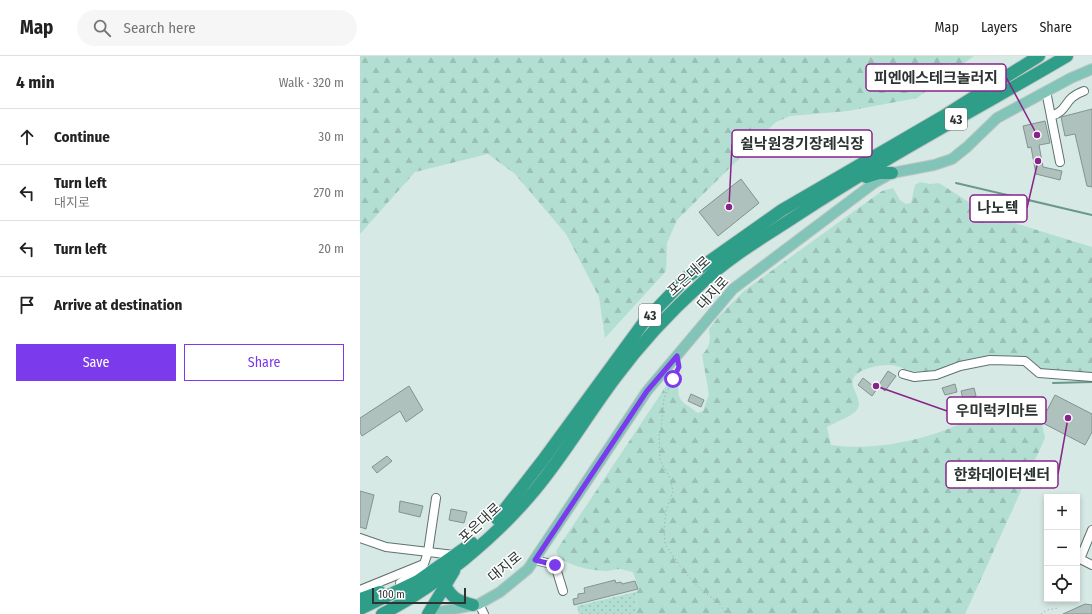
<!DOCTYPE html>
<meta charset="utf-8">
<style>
body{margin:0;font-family:"Fira Sans Condensed","Noto Sans KR",sans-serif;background:#f6f6f6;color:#222}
.controls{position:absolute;right:12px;bottom:12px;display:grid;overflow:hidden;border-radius:0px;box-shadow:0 2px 6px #0003}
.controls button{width:36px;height:36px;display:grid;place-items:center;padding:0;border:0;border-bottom:1px solid #e0e0e0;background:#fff;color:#222;font:20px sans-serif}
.scale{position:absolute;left:12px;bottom:10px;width:94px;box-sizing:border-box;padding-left:4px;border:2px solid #2c3432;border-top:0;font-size:11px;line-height:14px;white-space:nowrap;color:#2c3432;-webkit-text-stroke:3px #fff;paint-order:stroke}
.stop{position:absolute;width:12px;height:12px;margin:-9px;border:3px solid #7c3aed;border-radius:50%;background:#fff}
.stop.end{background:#7c3aed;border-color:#fff;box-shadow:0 1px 4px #0008}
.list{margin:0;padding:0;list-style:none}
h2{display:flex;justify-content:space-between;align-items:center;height:52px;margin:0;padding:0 16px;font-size:17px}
h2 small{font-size:13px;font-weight:400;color:#767676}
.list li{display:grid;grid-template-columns:26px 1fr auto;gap:12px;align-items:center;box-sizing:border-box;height:56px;padding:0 16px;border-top:1px solid #e0e0e0}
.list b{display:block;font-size:15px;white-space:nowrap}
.list p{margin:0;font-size:13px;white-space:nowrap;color:#767676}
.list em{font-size:13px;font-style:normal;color:#767676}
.actions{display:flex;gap:8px;padding:12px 16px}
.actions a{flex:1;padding:9px 0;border:1px solid #7c3aed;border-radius:0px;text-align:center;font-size:14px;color:#7c3aed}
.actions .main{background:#7c3aed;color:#fff}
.icon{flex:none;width:22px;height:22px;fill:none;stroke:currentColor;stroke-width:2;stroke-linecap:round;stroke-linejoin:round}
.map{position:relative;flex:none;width:732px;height:558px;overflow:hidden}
header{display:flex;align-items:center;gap:24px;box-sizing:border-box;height:56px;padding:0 20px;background:#fff;border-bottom:1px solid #e0e0e0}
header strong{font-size:19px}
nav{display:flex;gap:22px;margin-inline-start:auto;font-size:14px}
.search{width:280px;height:36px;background:#f6f6f6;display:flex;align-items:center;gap:10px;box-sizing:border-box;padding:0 14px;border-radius:22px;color:#767676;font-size:15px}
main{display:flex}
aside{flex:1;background:#fff}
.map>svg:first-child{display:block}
.grass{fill:url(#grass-dots)}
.forest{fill:url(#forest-firs)}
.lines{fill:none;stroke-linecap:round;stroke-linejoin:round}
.stream{stroke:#6a988c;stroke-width:2}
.building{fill:#aec1bc;stroke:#829490}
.minor-casing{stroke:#60726d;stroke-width:10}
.major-casing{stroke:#c4c6c6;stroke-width:12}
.highway-casing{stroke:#c4c6c6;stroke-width:14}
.path{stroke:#94a39f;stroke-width:1;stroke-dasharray:1 3;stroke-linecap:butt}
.minor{stroke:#fff;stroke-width:8}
.major{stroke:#82c5b8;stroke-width:10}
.highway{stroke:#2f9e89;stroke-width:12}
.route{stroke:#7c3aed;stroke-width:5}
.labels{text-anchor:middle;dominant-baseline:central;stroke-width:3;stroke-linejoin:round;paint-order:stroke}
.shield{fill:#fff;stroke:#6b7170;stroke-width:1}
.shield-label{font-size:13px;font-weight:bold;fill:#2c3432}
.street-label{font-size:14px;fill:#2c3432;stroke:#fff}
.leader{fill:none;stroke:#88238a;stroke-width:1.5}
.callout-dot{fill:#88238a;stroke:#fff;stroke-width:1.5}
.callout{fill:#fff;stroke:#88238a;stroke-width:1.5}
.callout-label{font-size:15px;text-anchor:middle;font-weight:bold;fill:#2c3432}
</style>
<header>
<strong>Map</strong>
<div class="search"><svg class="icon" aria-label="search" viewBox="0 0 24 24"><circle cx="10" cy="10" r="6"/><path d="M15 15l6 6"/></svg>Search here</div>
<nav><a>Map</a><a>Layers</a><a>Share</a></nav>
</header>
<main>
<aside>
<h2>4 min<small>Walk · 320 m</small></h2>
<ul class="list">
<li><svg class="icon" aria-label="ahead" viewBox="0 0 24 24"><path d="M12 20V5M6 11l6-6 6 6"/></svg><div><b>Continue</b></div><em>30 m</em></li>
<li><svg class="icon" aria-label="left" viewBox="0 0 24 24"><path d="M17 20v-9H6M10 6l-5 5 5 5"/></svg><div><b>Turn left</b><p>대지로</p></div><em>270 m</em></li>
<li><svg class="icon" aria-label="left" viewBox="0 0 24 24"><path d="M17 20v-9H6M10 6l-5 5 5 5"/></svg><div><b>Turn left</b></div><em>20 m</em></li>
<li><svg class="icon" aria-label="arrive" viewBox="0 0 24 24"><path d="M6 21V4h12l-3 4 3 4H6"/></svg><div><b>Arrive at destination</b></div></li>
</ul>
<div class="actions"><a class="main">Save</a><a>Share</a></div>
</aside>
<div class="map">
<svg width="732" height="558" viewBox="0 0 732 558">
<defs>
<pattern id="grass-dots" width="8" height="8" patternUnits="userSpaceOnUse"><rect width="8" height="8" fill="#b3dfd3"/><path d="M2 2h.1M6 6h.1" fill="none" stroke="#9ac0b6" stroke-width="1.8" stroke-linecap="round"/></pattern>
<pattern id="forest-firs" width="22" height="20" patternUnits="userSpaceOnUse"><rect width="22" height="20" fill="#b3dfd3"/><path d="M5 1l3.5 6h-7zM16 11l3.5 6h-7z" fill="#9ac0b6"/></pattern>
</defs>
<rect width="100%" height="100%" fill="#d6e9e4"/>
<polygon class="grass" points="276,536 277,558 219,558 217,550"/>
<g class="forest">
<polygon points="0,0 614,0 557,42 488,55 430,60 416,66 317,164 307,187 306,215 245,282 239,241 206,178 155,118 128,98 55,116 0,178"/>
<path d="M560,126l10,2 9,-1 50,32 103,32v127l-52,-4 -15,-12c-34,5 -78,16 -111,13 -6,0 -12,-4 -18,-5 -10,-3 -29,1 -38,7 -16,12 9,25 -2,38 -7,7 -21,11 -29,16l4,18c42,6 92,-4 131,-22 8,-3 14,-9 21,-12 11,-5 23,-8 35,-13l21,12 6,28 -80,176h-328l-1,-22 3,-3 -6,-17c-4,-1 -9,-2 -13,-3 -4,0 -8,1 -12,2 -13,0 -48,-5 -52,-20l114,-171h5c6,6 1,13 6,20 2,3 13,10 17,13l5,-2 6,-17 -7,-39c8,-9 9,-14 7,-26l10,-13 26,-26 137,-99 11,-3 7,12 6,4 5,-1 4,-18z"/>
</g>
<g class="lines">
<g class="stream">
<polyline points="596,127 732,159"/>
<polyline points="693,327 732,326"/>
</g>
</g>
<g class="building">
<polygon points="732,53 732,131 727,130 715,78 705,80 701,61"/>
<polygon points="685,65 690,87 679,89 683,111 702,115 700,124 676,118 671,91 668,92 663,70"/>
<polygon points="381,123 399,147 358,180 339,156"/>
<polygon points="528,315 536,320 525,335 518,330"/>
<polygon points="503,322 517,333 512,340 498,329"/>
<polygon points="595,328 597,336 585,339 582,332"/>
<polygon points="49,330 63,354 46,366 40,355 2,380 0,376 0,362"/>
<polygon points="614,332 616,340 603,343 601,335"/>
<polygon points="331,338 344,344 341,351 328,345"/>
<polygon points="695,339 732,358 732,376 725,389 681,366"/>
<polygon points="27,400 32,405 17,417 12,411"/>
<polygon points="0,435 14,439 6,473 0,471"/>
<polygon points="40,445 63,450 60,461 39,456"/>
<polygon points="91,453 107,456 104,467 89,464"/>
<polygon points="255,524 256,527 261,526 262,528 275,525 278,533 214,549 213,543 218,542 218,538 225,537 224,532"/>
<polygon points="725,548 732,549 732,558 703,558"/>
</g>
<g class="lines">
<defs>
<g id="minor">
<polyline points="686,35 700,106"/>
<path d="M691,60c18,-5 12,-18 33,-25"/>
<polyline points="543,318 554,321 576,319 600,310 630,304 665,305 679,317 732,321"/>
<polyline points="732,474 720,503 732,509"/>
<polyline points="0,482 26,491 94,499"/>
<polyline points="175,504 195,509 203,535"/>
<polyline points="40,527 62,512"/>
<polyline points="0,534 64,508 68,496 76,442"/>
<polyline points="119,548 124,558"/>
</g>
<polyline id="major" points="69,558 119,548 140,536 168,513 287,335 373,233 514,127 532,117 574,109 592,103 607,91 637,62 711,22 732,13"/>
<g id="highway">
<polyline points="506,121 519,117 532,117"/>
<polyline points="137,463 183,404 284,266 327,221 422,154 582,61 679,0"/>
<path d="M85,529c7,14 14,16 28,20"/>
<polyline points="0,543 20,536"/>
<polyline points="0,553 58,525 112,487"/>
<path d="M22,558c54,-27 114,-77 153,-124 30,-36 53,-76 81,-113 25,-34 54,-65 85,-93 28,-27 63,-47 95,-68 88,-58 181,-107 271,-160"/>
<polyline points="68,558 94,515"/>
</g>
</defs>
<use href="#minor" class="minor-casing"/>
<use href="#major" class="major-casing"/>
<use href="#highway" class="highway-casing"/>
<g class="path">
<polyline points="319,311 304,342 301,375 299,377 300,404 311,424 313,436 306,454 304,474 305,488 322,513 340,533 359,547 366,558"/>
<polyline points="681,558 687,554 698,552"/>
</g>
<use href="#minor" class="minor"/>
<use href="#major" class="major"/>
<use href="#highway" class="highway"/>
</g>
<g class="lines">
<polyline class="route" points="195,509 175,504 287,335 317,300 319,311 313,323"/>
</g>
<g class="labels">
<g class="shield">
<rect x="585" y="52" width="22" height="22" rx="3"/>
<rect x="279" y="248" width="22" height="22" rx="3"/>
</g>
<g class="shield-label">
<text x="596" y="63">43</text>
<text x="290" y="259">43</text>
</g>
<g class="street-label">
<text transform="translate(329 220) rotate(-42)">포은대로</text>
<text transform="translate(353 237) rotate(-47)">대지로</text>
<text transform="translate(120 467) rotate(-43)">포은대로</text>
<text transform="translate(145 511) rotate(-40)">대지로</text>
</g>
</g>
<path class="leader" d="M677 79L646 21M369 151L372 88M678 105L667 152M516 330L587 355M708 362L698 418"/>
<g class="callout-dot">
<circle cx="677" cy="79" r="4"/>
<circle cx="369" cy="151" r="4"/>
<circle cx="678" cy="105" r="4"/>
<circle cx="516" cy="330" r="4"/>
<circle cx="708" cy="362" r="4"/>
</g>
<g class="callout">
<rect x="506" y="8" width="140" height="27" rx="4"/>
<rect x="372" y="74" width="140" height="27" rx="4"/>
<rect x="610" y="139" width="57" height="27" rx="4"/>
<rect x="587" y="341" width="99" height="27" rx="4"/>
<rect x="586" y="405" width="112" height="27" rx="4"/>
</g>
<g class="callout-label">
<text x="576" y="27">피엔에스테크놀러지</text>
<text x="442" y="93">쉴낙원경기장례식장</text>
<text x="638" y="157">나노텍</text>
<text x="637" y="360">우미럭키마트</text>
<text x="642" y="424">한화데이터센터</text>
</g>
</svg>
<div class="controls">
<button>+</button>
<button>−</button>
<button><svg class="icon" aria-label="locate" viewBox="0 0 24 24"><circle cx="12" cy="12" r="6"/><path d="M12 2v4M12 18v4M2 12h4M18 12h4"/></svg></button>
</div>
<div class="scale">100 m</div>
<div class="stop" style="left:313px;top:323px"></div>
<div class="stop end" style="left:195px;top:509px"></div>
</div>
</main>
